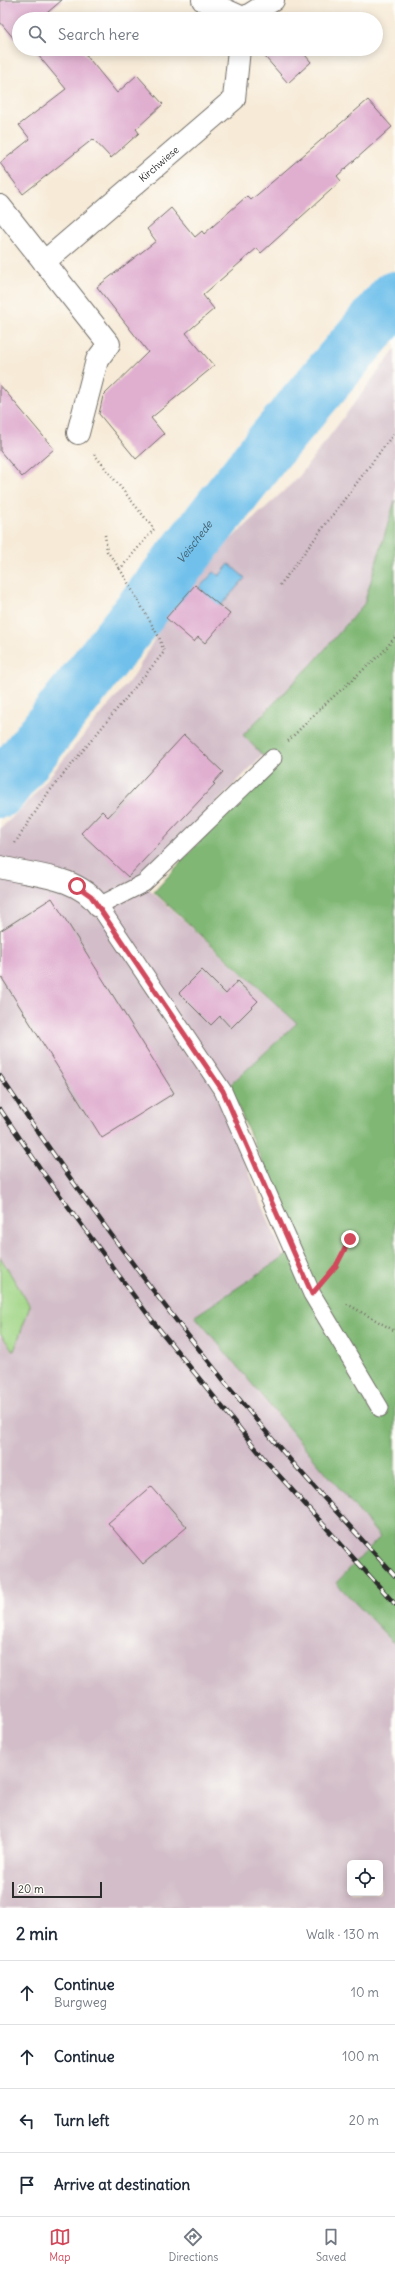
<!DOCTYPE html>
<meta charset="utf-8">
<style>
body{margin:0;font-family:Delius,sans-serif;background:#f6f6f7;color:#1f2937}
.controls{position:absolute;right:12px;bottom:12px;display:grid;overflow:hidden;border-radius:6px;box-shadow:0 2px 10px #0003}
.controls button{width:36px;height:36px;display:grid;place-items:center;padding:0;border:0;border-bottom:1px solid #e0e1e3;background:#fff;color:#1f2937;font:20px sans-serif}
.scale{position:absolute;left:12px;bottom:10px;width:90px;box-sizing:border-box;padding-left:4px;border:2px solid #2b2b2b;border-top:0;font-size:11px;line-height:14px;white-space:nowrap;color:#2b2b2b;-webkit-text-stroke:3px #fdfcf7;paint-order:stroke}
.stop{position:absolute;width:12px;height:12px;margin:-9px;border:3px solid #d1495b;border-radius:50%;background:#fff}
.stop.end{background:#d1495b;border-color:#fff;box-shadow:0 1px 4px #0008}
.list{margin:0;padding:0;list-style:none}
h2{display:flex;justify-content:space-between;align-items:center;height:52px;margin:0;padding:0 16px;font-size:17px}
h2 small{font-size:13px;font-weight:400;color:#747a83}
.list li{display:grid;grid-template-columns:26px 1fr auto;gap:12px;align-items:center;box-sizing:border-box;height:64px;padding:0 16px;border-top:1px solid #e0e1e3}
.list b{display:block;font-size:15px;white-space:nowrap}
.list p{margin:0;font-size:13px;white-space:nowrap;color:#747a83}
.list em{font-size:13px;font-style:normal;color:#747a83}
.icon{flex:none;width:22px;height:22px;fill:none;stroke:currentColor;stroke-width:2;stroke-linecap:round;stroke-linejoin:round}
.map{position:relative;flex:none;width:395px;height:1908px;overflow:hidden}
.search{position:absolute;background:#fff;box-shadow:0 2px 10px #0003;left:12px;right:12px;top:12px;height:44px;display:flex;align-items:center;gap:10px;box-sizing:border-box;padding:0 14px;border-radius:22px;color:#747a83;font-size:15px}
.sheet{height:308px;background:#fff}
nav{display:flex;justify-content:space-around;align-items:center;box-sizing:border-box;height:56px;border-top:1px solid #e0e1e3;background:#fff;font-size:11px;color:#747a83}
nav a{display:grid;justify-items:center;gap:2px}
nav .on{color:#d1495b}
.map>svg:first-child{display:block}
.industrial{fill:#d2bdc8;fill-rule:evenodd}
.green{fill:#a1d687;stroke:#668059}
.forest{fill:#80b774;stroke:#567150}
.water{fill:#6fc0eb;stroke:#4d768b}
.lines{fill:none;stroke-linecap:round;stroke-linejoin:round}
.river{stroke:#6fc0eb;stroke-width:54}
.building{fill:#e0afd0}
.service-casing{stroke:#726e68;stroke-width:19}
.minor-casing{stroke:#726e68;stroke-width:24}
.path{stroke:#726e68;stroke-width:2.5;stroke-dasharray:1 3;stroke-linecap:butt}
.service{stroke:#fff;stroke-width:17}
.minor{stroke:#fff;stroke-width:22}
.rail-casing{stroke:#2b2b2b;stroke-width:4.5}
.rail{stroke:#fdfcf7;stroke-width:3;stroke-dasharray:9;stroke-linecap:butt}
.route{stroke:#d1495b;stroke-width:5}
.labels{text-anchor:middle;dominant-baseline:central;stroke-width:3;stroke-linejoin:round;paint-order:stroke}
.street-label{font-size:10px;fill:#2b2b2b;stroke:#fdfcf7}
.water-label{font-size:11px;font-style:italic;fill:#435f6e;stroke:#fdfcf7}
</style>
<div class="map">
<svg width="395" height="1908" viewBox="0 0 395 1908">
<rect width="100%" height="100%" fill="#fdfcf7"/>
<filter id="ink" filterUnits="userSpaceOnUse"><feTurbulence type="fractalNoise" baseFrequency=".025" numOctaves="2"/><feDisplacementMap in="SourceGraphic" scale="8" xChannelSelector="R" yChannelSelector="G"/><feConvolveMatrix kernelMatrix="1 2 1 2 8 2 1 2 1" color-interpolation-filters="sRGB"/></filter>
<filter id="wash" filterUnits="userSpaceOnUse"><feTurbulence type="fractalNoise" baseFrequency=".012" numOctaves="4" result="noise"/><feDisplacementMap in="SourceGraphic" scale="16" xChannelSelector="R" yChannelSelector="G"/><feGaussianBlur stdDeviation="0.9" result="paint"/><feColorMatrix in="noise" values="0 0 0 0 0 0 0 0 0 0 0 0 0 0 0 0 0 1.4 0 .05"/><feComposite in="paint" operator="in"/></filter>
<g filter="url(#wash)">
<rect width="100%" height="100%" fill="#f7ebd8"/>
<path class="industrial" d="M395,349v151l-31,104 -51,59 -69,73 20,18 -124,127 157,142 -68,63 -9,15 64,157 -89,58 185,221 -44,46 59,61v264h-395v-574l13,17 17,-45 -30,-49v-428l28,-27 107,-128 31,-56 64,-78 68,-62zM350,1863h30v30h-30z"/>
<polygon class="green" points="0,1257 30,1306 14,1351 0,1334"/>
<polygon class="forest" points="395,500 395,1644 336,1583 380,1537 195,1316 299,1247 229,1086 297,1023 154,892 270,763 243,735 313,663 364,604"/>
<polygon class="water" points="229,564 245,578 216,611 199,596 203,591 199,588 214,572 219,576"/>
<g class="lines">
<path class="river" id="s1" d="M0,791l267,-342 128,-151"/>
</g>
<g id="blocks">
<g class="building">
<polygon points="0,0 62,0 40,19 19,19 19,36 15,40 0,22"/>
<polygon points="33,49 81,49 117,93 137,75 163,104 136,129 139,133 111,158 93,139 23,194 0,163 30,139 19,125 66,89"/>
<polygon points="258,49 300,49 311,62 288,83"/>
<polygon points="368,100 392,127 337,176 341,181 261,253 257,248 203,295 214,309 186,333 214,366 151,418 164,434 136,459 99,414 103,396 148,352 97,287 156,241 147,229 171,208 195,237 202,231 204,234 247,196 251,200"/>
<polygon points="0,385 54,449 22,477 0,451"/>
<polygon points="195,585 230,614 205,643 198,637 194,642 166,618"/>
<polygon points="184,735 223,772 213,783 215,784 128,877 81,833 102,811 108,817"/>
<polygon points="52,898 174,1093 102,1138 0,975 0,931"/>
<polygon points="202,970 226,994 237,981 258,1001 231,1028 220,1016 211,1025 179,993"/>
<polygon points="151,1486 187,1527 143,1564 108,1523"/>
</g>
</g>
</g>
<g filter="url(#ink)">
<use href="#blocks" fill-opacity="0" stroke="#726e68" stroke-width="1"/>
<g class="lines">
<defs>
<polyline id="service" points="273,758 144,883 99,906 223,1091 312,1294 380,1408"/>
<g id="minor">
<polyline points="203,0 243,18"/>
<polyline points="243,19 273,0"/>
<polyline points="0,206 109,344 97,360 78,433"/>
<path id="s2" d="M44,262l190,-163 5,-50"/>
<path d="M0,867c34,9 77,8 99,39"/>
</g>
</defs>
<use href="#service" class="service-casing"/>
<use href="#minor" class="minor-casing"/>
<g class="path">
<polyline points="105,535 107,551 120,569"/>
<polyline points="280,585 395,432"/>
<polyline points="288,741 322,707 383,652 395,637"/>
<polyline points="15,843 48,793 164,652 159,637 120,569 154,529 94,454"/>
<polyline points="329,1274 336,1265 350,1239"/>
<polyline points="347,1304 395,1331"/>
</g>
<use href="#service" class="service"/>
<use href="#minor" class="minor"/>
<defs>
<g id="rail">
<path d="M0,1076c86,129 179,253 279,371 38,44 77,86 116,129"/>
<polyline points="0,1109 42,1171 151,1319 266,1461 395,1604"/>
</g>
</defs>
<use href="#rail" class="rail-casing"/>
<use href="#rail" class="rail"/>
</g>
</g>
<g class="lines" filter="url(#ink)">
<polyline class="route" points="77,886 91,896 223,1091 312,1294 336,1266 350,1239"/>
</g>
<g class="labels">
<g class="street-label">
<text stroke="none"><textPath href="#s2" startOffset="151">Kirchwiese</textPath></text>
</g>
<g class="water-label">
<text stroke="none"><textPath href="#s1" startOffset="316">Veischede</textPath></text>
</g>
</g>
</svg>
<div class="controls">
<button><svg class="icon" aria-label="locate" viewBox="0 0 24 24"><circle cx="12" cy="12" r="6"/><path d="M12 2v4M12 18v4M2 12h4M18 12h4"/></svg></button>
</div>
<div class="scale">20 m</div>
<div class="stop" style="left:77px;top:886px"></div>
<div class="stop end" style="left:350px;top:1239px"></div>
<div class="search"><svg class="icon" aria-label="search" viewBox="0 0 24 24"><circle cx="10" cy="10" r="6"/><path d="M15 15l6 6"/></svg>Search here</div>
</div>
<section class="sheet">
<h2>2 min<small>Walk · 130 m</small></h2>
<ul class="list">
<li><svg class="icon" aria-label="ahead" viewBox="0 0 24 24"><path d="M12 20V5M6 11l6-6 6 6"/></svg><div><b>Continue</b><p>Burgweg</p></div><em>10 m</em></li>
<li><svg class="icon" aria-label="ahead" viewBox="0 0 24 24"><path d="M12 20V5M6 11l6-6 6 6"/></svg><div><b>Continue</b></div><em>100 m</em></li>
<li><svg class="icon" aria-label="left" viewBox="0 0 24 24"><path d="M17 20v-9H6M10 6l-5 5 5 5"/></svg><div><b>Turn left</b></div><em>20 m</em></li>
<li><svg class="icon" aria-label="arrive" viewBox="0 0 24 24"><path d="M6 21V4h12l-3 4 3 4H6"/></svg><div><b>Arrive at destination</b></div></li>
</ul>
</section>
<nav>
<a class="on"><svg class="icon" aria-label="map" viewBox="0 0 24 24"><path d="M3 6l6-2 6 2 6-2v14l-6 2-6-2-6 2zM9 4v14M15 6v14"/></svg>Map</a>
<a><svg class="icon" aria-label="directions" viewBox="0 0 24 24"><path d="M12 3l9 9-9 9-9-9zM9 14v-3h6M13 9l2 2-2 2"/></svg>Directions</a>
<a><svg class="icon" aria-label="saved" viewBox="0 0 24 24"><path d="M7 4h10v16l-5-4-5 4z"/></svg>Saved</a>
</nav>
